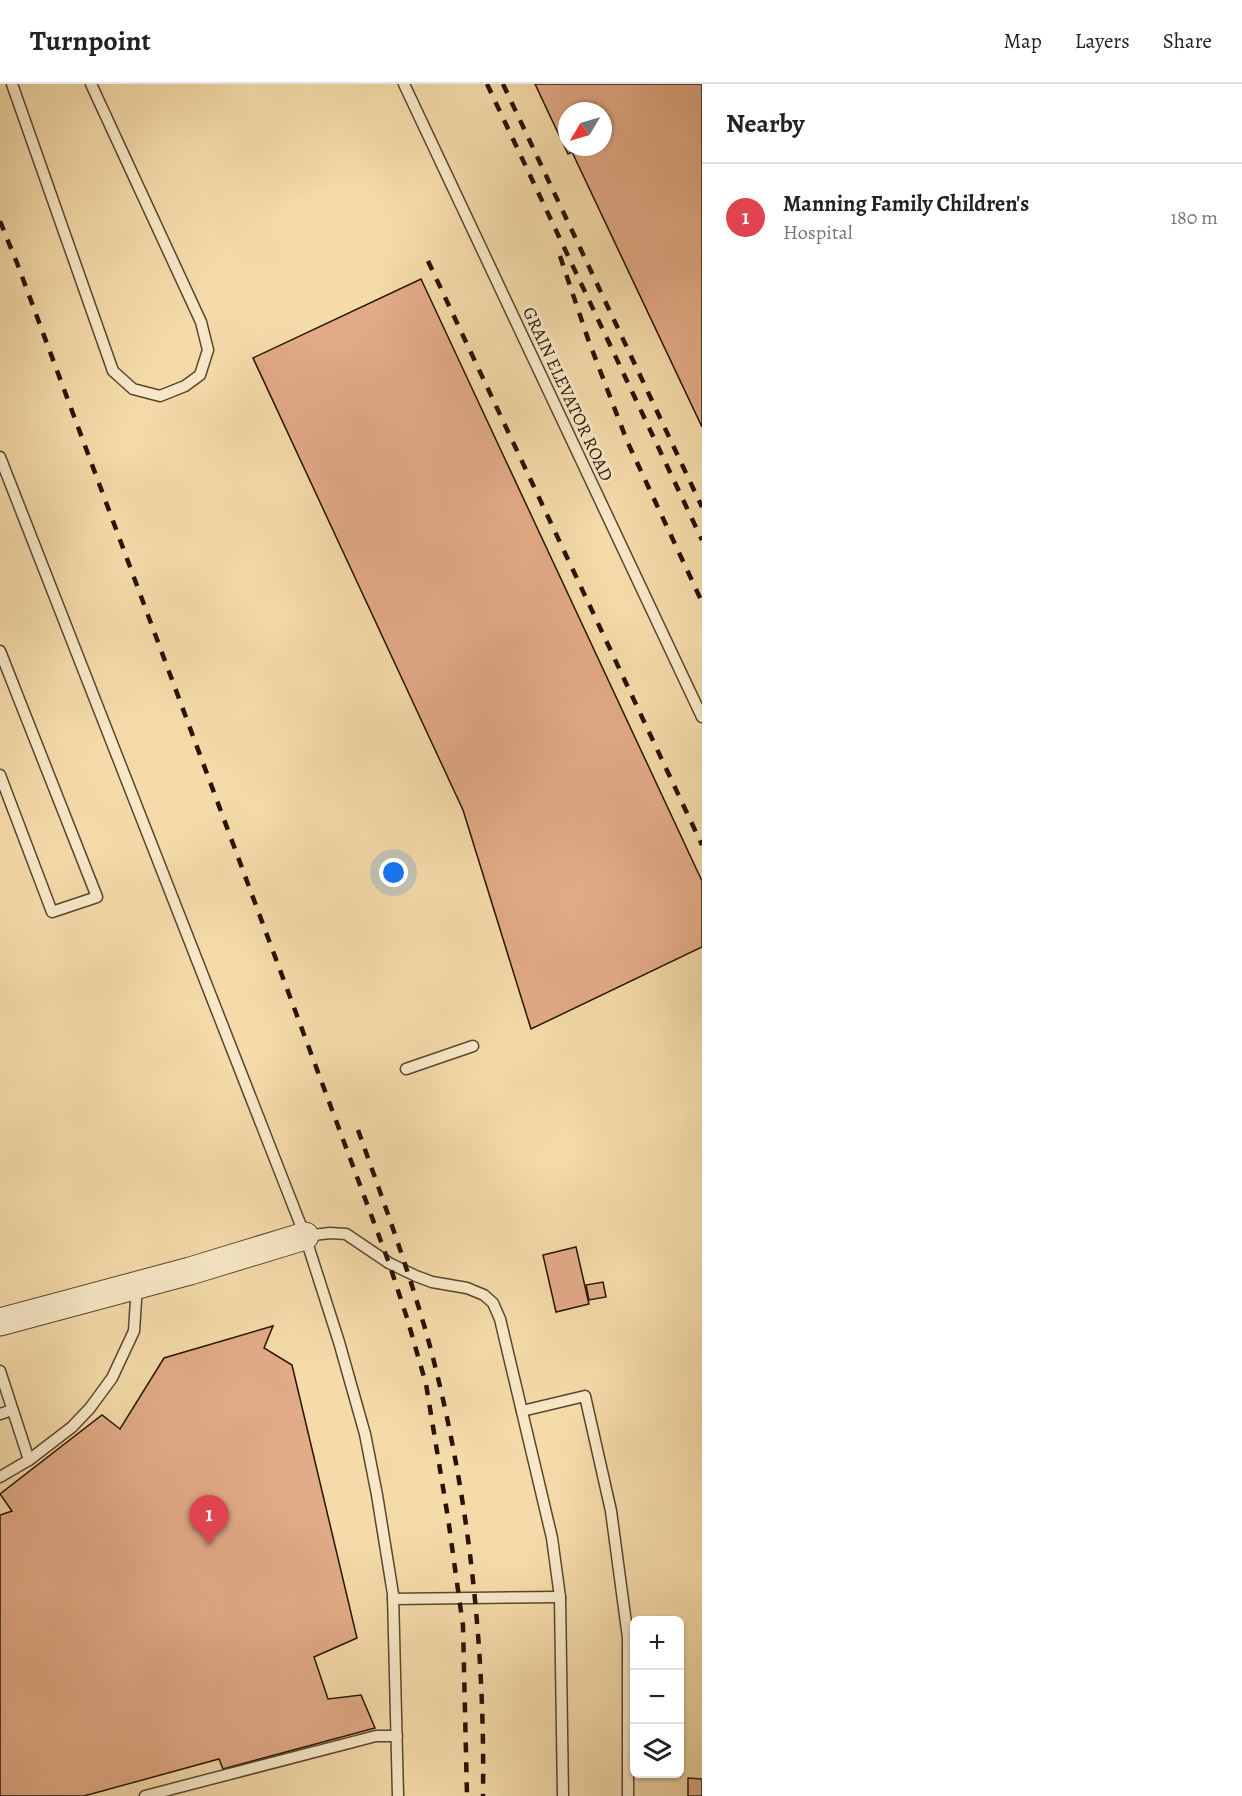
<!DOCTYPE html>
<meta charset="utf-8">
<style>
body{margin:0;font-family:Alegreya,serif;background:#f6f6f6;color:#222}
.controls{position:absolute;right:18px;bottom:18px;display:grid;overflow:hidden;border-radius:9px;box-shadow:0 2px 4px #0004}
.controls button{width:54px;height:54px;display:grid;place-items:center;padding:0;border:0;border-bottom:2px solid #e0e0e0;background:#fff;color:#222;font:30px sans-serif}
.compass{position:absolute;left:558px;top:18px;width:54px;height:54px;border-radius:50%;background:#fff;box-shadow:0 2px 4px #0004;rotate:232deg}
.you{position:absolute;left:394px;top:789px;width:21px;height:21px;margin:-15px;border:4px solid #fff;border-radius:50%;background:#1a73e8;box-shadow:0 0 0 9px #1a73e833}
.badge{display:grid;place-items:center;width:39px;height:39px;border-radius:50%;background:#db2777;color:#fff;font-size:20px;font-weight:700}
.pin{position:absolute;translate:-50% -50px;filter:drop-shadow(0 2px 3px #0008)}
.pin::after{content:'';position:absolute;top:32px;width:21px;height:18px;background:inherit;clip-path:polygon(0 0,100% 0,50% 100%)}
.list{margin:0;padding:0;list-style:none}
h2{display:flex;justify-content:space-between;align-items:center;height:78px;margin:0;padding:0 24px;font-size:26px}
h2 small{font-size:20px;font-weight:400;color:#767676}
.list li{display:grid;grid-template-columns:39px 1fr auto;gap:18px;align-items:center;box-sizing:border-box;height:108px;padding:0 24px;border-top:2px solid #e0e0e0}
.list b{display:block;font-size:22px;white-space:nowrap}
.list p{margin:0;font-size:20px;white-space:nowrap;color:#767676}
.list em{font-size:20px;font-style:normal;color:#767676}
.icon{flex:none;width:33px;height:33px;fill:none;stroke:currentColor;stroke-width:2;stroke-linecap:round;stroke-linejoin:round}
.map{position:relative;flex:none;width:702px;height:1712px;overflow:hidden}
header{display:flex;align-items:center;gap:36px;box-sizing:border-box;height:84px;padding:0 30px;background:#fff;border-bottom:2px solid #e0e0e0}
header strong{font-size:28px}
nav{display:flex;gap:33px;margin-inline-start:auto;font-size:21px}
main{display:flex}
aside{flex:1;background:#fff}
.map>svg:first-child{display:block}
.building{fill:#e2ab87;stroke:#271303;stroke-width:1.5;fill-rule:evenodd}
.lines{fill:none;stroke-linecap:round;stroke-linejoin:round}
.service-casing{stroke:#5a452d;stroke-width:13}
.tertiary-casing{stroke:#5a452d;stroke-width:29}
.service{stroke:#f8e8c8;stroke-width:10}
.tertiary{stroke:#f8e8c8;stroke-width:27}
.rail{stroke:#271303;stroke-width:4.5;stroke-dasharray:10 10;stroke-linecap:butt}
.labels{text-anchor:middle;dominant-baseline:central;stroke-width:6;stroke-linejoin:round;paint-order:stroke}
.street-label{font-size:18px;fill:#271303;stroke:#f8e8c8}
</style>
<header>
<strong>Turnpoint</strong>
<nav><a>Map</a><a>Layers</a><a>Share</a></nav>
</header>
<main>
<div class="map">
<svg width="702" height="1712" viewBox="0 0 702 1712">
<rect width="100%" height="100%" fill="#f5dbaa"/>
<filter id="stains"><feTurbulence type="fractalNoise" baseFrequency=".00333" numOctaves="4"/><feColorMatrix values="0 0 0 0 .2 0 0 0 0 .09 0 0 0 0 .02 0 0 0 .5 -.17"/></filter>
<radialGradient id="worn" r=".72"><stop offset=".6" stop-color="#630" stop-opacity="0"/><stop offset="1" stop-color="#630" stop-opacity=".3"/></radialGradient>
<g class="building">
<path d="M535,0h167v343l-130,-275 -4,2zM567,27h36v36h-36z"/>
<polygon points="421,195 702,797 702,863 531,945 463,726 253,274"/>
<polygon points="576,1163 589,1220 556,1228 543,1171"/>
<polygon points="603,1198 606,1213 589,1216 586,1201"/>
<polygon points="273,1242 264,1264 292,1281 357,1554 314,1573 328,1615 361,1611 375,1644 223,1685 219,1675 84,1712 0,1712 0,1431 12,1427 0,1410 102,1331 120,1345 164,1274"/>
<polygon points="688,1694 702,1695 702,1712 688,1712"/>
</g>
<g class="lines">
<defs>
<g id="service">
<polyline points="12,0 113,287 133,305 160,312 185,302 200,291 208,266 201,238 91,0"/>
<polyline points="404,0 702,633"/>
<polyline points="0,373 305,1152 339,1258 365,1350 377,1411 393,1510 398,1712"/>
<polyline points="0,567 97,813 52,828 0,691"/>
<polyline points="406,985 473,962"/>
<polyline points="305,1152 330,1149 346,1150 389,1179 416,1192 432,1198 467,1204 484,1211 493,1219 500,1235 552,1454 560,1513 563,1712"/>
<polyline points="0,1287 29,1376 0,1393"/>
<polyline points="522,1327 585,1312 611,1427 628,1554 628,1712"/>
<polyline points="0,1330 12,1326"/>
<polyline points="29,1376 72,1343 90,1324 112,1294 134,1247 137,1201"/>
<polyline points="393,1515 560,1513"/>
<polyline points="145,1712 376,1652 397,1652"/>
</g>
<polyline id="tertiary" points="0,1238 190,1187 305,1152"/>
</defs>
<use href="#service" class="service-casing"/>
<use href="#tertiary" class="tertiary-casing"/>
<use href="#service" class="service"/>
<use href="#tertiary" class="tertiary"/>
<g class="rail">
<polyline points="487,0 702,456"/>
<polyline points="503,0 702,423"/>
<polyline points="0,137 17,179 389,1179 407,1234 426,1300 448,1434 463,1542 467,1712"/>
<polyline points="560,172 588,255 627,357 702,518"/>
<polyline points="428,177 702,761"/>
<path d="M358,1046c26,73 53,146 73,220 38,146 54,296 52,446"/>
</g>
</g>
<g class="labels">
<g class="street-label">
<text transform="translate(568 310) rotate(65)">GRAIN ELEVATOR ROAD</text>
</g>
</g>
<rect width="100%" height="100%" filter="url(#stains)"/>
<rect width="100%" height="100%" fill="url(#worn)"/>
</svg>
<div class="controls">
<button>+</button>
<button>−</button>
<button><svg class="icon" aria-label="layers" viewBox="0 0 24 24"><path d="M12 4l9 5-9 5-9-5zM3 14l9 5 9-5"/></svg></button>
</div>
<svg class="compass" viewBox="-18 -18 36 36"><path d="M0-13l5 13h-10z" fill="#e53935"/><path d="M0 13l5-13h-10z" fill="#767676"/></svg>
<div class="you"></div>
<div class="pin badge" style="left:209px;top:1461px;background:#e0444e">1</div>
</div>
<aside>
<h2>Nearby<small></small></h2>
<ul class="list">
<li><span class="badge" style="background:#e0444e">1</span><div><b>Manning Family Children's</b><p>Hospital</p></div><em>180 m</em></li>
</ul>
</aside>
</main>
